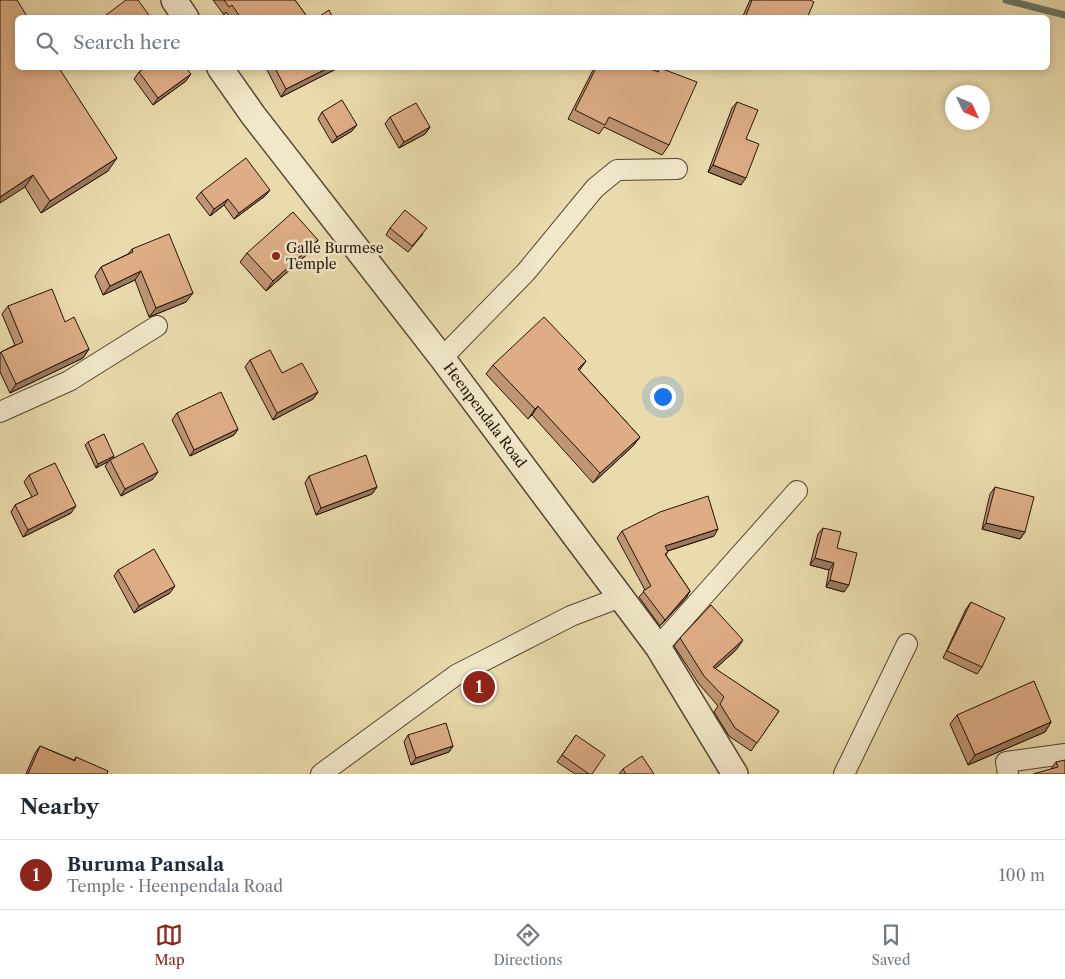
<!DOCTYPE html>
<meta charset="utf-8">
<style>
body{margin:0;font-family:"Libre Caslon Text",serif;background:#f2f2f3;color:#1f2937}
.compass{position:absolute;left:945px;top:85px;width:45px;height:45px;border-radius:50%;background:#fff;box-shadow:0 2px 8px #0003;rotate:134deg}
.you{position:absolute;left:662px;top:396px;width:18px;height:18px;margin:-12px;border:4px solid #fff;border-radius:50%;background:#1a73e8;box-shadow:0 0 0 8px #1a73e833}
.badge{display:grid;place-items:center;width:32px;height:32px;border-radius:50%;background:#8f2418;color:#fff;font-size:16px;font-weight:700}
.pin{position:absolute;translate:-50% -50%;border:2px solid #fff;box-shadow:0 1px 5px #0006}
.list{margin:0;padding:0;list-style:none}
h2{display:flex;justify-content:space-between;align-items:center;height:65px;margin:0;padding:0 20px;font-size:21px}
h2 small{font-size:16px;font-weight:400;color:#747a83}
.list li{display:grid;grid-template-columns:32px 1fr auto;gap:15px;align-items:center;box-sizing:border-box;height:70px;padding:0 20px;border-top:1px solid #e0e1e3}
.list b{display:block;font-size:19px;white-space:nowrap}
.list p{margin:0;font-size:16px;white-space:nowrap;color:#747a83}
.list em{font-size:16px;font-style:normal;color:#747a83}
.icon{flex:none;width:28px;height:28px;fill:none;stroke:currentColor;stroke-width:2;stroke-linecap:round;stroke-linejoin:round}
.map{position:relative;flex:none;width:1065px;height:774px;overflow:hidden}
.search{position:absolute;background:#fff;box-shadow:0 2px 8px #0003;left:15px;right:15px;top:15px;height:55px;display:flex;align-items:center;gap:12px;box-sizing:border-box;padding:0 18px;border-radius:8px;color:#747a83;font-size:19px}
.sheet{height:135px;background:#fff}
nav{display:flex;justify-content:space-around;align-items:center;box-sizing:border-box;height:70px;border-top:1px solid #e0e1e3;background:#fff;font-size:14px;color:#747a83}
nav a{display:grid;justify-items:center;gap:2px}
nav .on{color:#8f2418}
.map>svg:first-child{display:block}
.lines{fill:none;stroke-linecap:round;stroke-linejoin:round}
.stream{stroke:#697869;stroke-width:7}
.minor-casing{stroke:#544531;stroke-width:22}
.tertiary-casing{stroke:#544531;stroke-width:28}
.minor{stroke:#f1e8c9;stroke-width:20}
.tertiary{stroke:#f1e8c9;stroke-width:25}
.wall{fill:#bf9573;stroke:#221308}
.shaded-wall{fill:#9b795e;stroke:#221308}
.building{fill:#dead86;stroke:#221308}
.poi-dot{fill:#8f2418;stroke:#f1e8c9;stroke-width:2}
.labels{text-anchor:middle;dominant-baseline:central;stroke-width:5;stroke-linejoin:round;paint-order:stroke}
.poi-label{font-size:14px;fill:#221308;stroke:#f1e8c9;text-anchor:start}
.street-label{font-size:14px;fill:#221308;stroke:#f1e8c9}
</style>
<div class="map">
<svg width="1065" height="774" viewBox="0 0 1065 774">
<rect width="100%" height="100%" fill="#eadbac"/>
<filter id="stains"><feTurbulence type="fractalNoise" baseFrequency=".004" numOctaves="4"/><feColorMatrix values="0 0 0 0 .2 0 0 0 0 .09 0 0 0 0 .02 0 0 0 .5 -.17"/></filter>
<radialGradient id="worn" r=".72"><stop offset=".6" stop-color="#630" stop-opacity="0"/><stop offset="1" stop-color="#630" stop-opacity=".3"/></radialGradient>
<g class="lines">
<polyline class="stream" points="1006,0 1065,15"/>
<defs>
<g id="minor">
<polyline points="442,358 526,272 595,188 617,170 677,169"/>
<polyline points="0,412 69,381 157,326"/>
<polyline points="658,647 797,491"/>
<polyline points="321,774 456,675 571,616 621,597"/>
<polyline points="844,774 907,644"/>
<polyline points="1008,774 1006,762 1065,754"/>
</g>
<g id="tertiary">
<polyline points="174,0 186,18"/>
<polyline points="220,68 253,115 442,358 658,647 735,774"/>
</g>
</defs>
<use href="#minor" class="minor-casing"/>
<use href="#tertiary" class="tertiary-casing"/>
<use href="#minor" class="minor"/>
<use href="#tertiary" class="tertiary"/>
</g>
<g class="wall">
<polygon points="0,0 108,171 41,213 25,187"/>
<polygon points="213,0 295,0 308,18 230,18 226,12 224,15"/>
<polygon points="750,0 810,0 807,18 742,18"/>
<polygon points="266,68 338,68 281,97"/>
<polygon points="594,68 648,68 657,72 660,68 669,145 662,155 604,127 599,134 568,119"/>
<polygon points="139,72 186,81 153,105 134,79"/>
<polygon points="737,102 746,139 741,185 708,172 732,108"/>
<polygon points="322,112 352,131 332,143 318,119"/>
<polygon points="390,117 430,127 425,134 399,148 385,124"/>
<polygon points="270,190 265,196 234,219 224,205 210,216 196,198 201,192"/>
<polygon points="390,228 423,234 408,252 386,235"/>
<polygon points="318,240 312,250 266,291 240,262 247,253"/>
<polygon points="132,249 186,302 149,317 135,280 103,295 95,276 101,267 128,254"/>
<polygon points="8,306 65,322 89,349 83,358 10,393 0,372 0,353 1,352 15,345 2,314"/>
<polygon points="250,360 282,373 318,392 313,399 273,420 245,367"/>
<polygon points="586,361 579,370 640,437 633,446 593,483 532,415 528,419 486,374 493,365"/>
<polygon points="177,413 238,429 234,435 190,456 172,420"/>
<polygon points="88,442 113,458 153,479 121,496 105,466 109,461 96,468 85,445"/>
<polygon points="29,475 71,513 23,537 11,512 15,505 32,497 24,482"/>
<polygon points="309,476 377,487 372,494 316,515 305,483"/>
<polygon points="995,487 1025,532 1020,539 982,529 990,494"/>
<polygon points="823,528 837,548 844,592 826,587 829,570 810,565 818,534"/>
<polygon points="622,531 714,536 668,551 666,555 690,591 686,598 660,626 639,597 645,590 617,538"/>
<polygon points="118,570 170,593 134,613 114,576"/>
<polygon points="971,602 982,667 977,674 943,658 966,609"/>
<polygon points="680,638 737,649 715,669 779,711 751,751 729,736 714,712 718,706 699,684 674,646"/>
<polygon points="957,715 1051,722 1045,732 968,765 950,724"/>
<polygon points="408,735 453,746 449,752 411,765 404,742"/>
<polygon points="576,735 592,774 575,774 557,762"/>
<polygon points="40,746 74,760 76,757 107,774 26,774 35,753"/>
<polygon points="1056,762 1065,774 1051,769"/>
<polygon points="623,769 654,774 619,774"/>
</g>
<g class="shaded-wall">
<polygon points="328,68 338,68 281,97 286,89"/>
<polygon points="191,74 186,81 153,105 158,98"/>
<polygon points="357,125 352,131 332,143 337,137"/>
<polygon points="430,127 425,134 399,148 404,142"/>
<polygon points="117,158 108,171 41,213 50,201"/>
<polygon points="713,165 746,178 741,185 708,172"/>
<polygon points="33,175 25,187 0,203 0,197"/>
<polygon points="270,190 265,196 234,219 239,213"/>
<polygon points="228,199 224,205 210,216 214,209"/>
<polygon points="318,240 312,250 266,291 273,281"/>
<polygon points="141,271 135,280 103,295 110,286"/>
<polygon points="193,293 186,302 149,317 156,308"/>
<polygon points="89,349 83,358 10,393 16,384"/>
<polygon points="586,361 579,371 578,369"/>
<polygon points="318,392 313,399 273,420 277,413"/>
<polygon points="538,406 532,415 528,419 535,409"/>
<polygon points="238,429 234,435 190,456 194,450"/>
<polygon points="640,437 633,446 593,483 600,473"/>
<polygon points="114,456 112,460 110,460 109,461 96,468 98,464"/>
<polygon points="158,472 153,479 121,496 125,489"/>
<polygon points="377,487 372,494 316,515 321,508"/>
<polygon points="76,506 71,513 23,537 28,530"/>
<polygon points="986,523 1025,532 1020,539 982,529"/>
<polygon points="718,529 714,536 661,553 665,546"/>
<polygon points="815,558 834,563 829,570 810,565"/>
<polygon points="830,580 849,585 844,592 826,587"/>
<polygon points="175,586 170,593 134,613 139,606"/>
<polygon points="690,591 686,598 660,626 665,620"/>
<polygon points="743,640 737,649 707,676 713,667"/>
<polygon points="1051,722 1045,732 968,765 975,755"/>
<polygon points="453,746 449,752 411,765 416,758"/>
</g>
<g class="building">
<polygon points="0,0 17,0 28,18 18,18 18,68 59,68 117,158 50,201 33,175 0,197"/>
<polygon points="126,0 138,0 151,18 102,18"/>
<polygon points="224,0 295,0 308,18 241,18 232,5 229,7"/>
<polygon points="752,0 810,0 814,2 807,18 745,18"/>
<polygon points="329,10 333,18 317,18"/>
<polygon points="145,68 186,68 191,74 158,98 139,72"/>
<polygon points="275,68 328,68 286,89"/>
<polygon points="596,68 648,68 658,72 660,68 697,82 669,145 609,117 605,125 575,110"/>
<polygon points="342,100 357,125 337,137 322,112"/>
<polygon points="737,102 758,110 746,139 759,144 746,178 713,165"/>
<polygon points="416,103 430,127 404,142 390,117"/>
<polygon points="246,158 270,190 239,213 228,199 214,209 201,192"/>
<polygon points="405,210 427,228 412,246 390,228"/>
<polygon points="293,212 318,240 273,281 247,253"/>
<polygon points="169,234 193,293 156,308 141,271 110,286 101,267 133,252 132,249"/>
<polygon points="52,289 65,322 74,317 89,349 16,384 1,352 23,342 8,306"/>
<polygon points="544,317 586,361 578,369 640,437 600,473 538,406 535,409 493,365"/>
<polygon points="270,350 282,373 302,363 318,392 277,413 250,360"/>
<polygon points="221,392 238,429 194,450 177,413"/>
<polygon points="104,434 114,456 98,464 88,442"/>
<polygon points="143,443 158,472 125,489 110,460"/>
<polygon points="366,455 377,487 321,508 309,476"/>
<polygon points="55,463 76,506 28,530 15,505 38,494 29,475"/>
<polygon points="995,487 1034,497 1025,532 986,523"/>
<polygon points="708,496 718,529 665,546 668,552 665,554 690,591 665,620 643,591 651,586 622,531 660,512"/>
<polygon points="823,528 841,532 837,548 857,553 849,585 830,580 834,563 815,558"/>
<polygon points="154,549 175,586 139,606 118,570"/>
<polygon points="971,602 1005,618 982,667 947,651"/>
<polygon points="711,605 743,640 713,667 779,711 757,743 735,728 720,704 724,697 704,676 680,638"/>
<polygon points="1034,681 1051,722 975,755 957,715"/>
<polygon points="446,723 453,746 416,758 408,735"/>
<polygon points="576,735 605,755 592,774 589,774 562,755"/>
<polygon points="40,746 75,761 76,757 108,771 107,774 28,774"/>
<polygon points="642,756 654,774 626,774 623,769"/>
<polygon points="1065,760 1065,774 1033,774 1058,767 1056,762"/>
</g>
<circle class="poi-dot" cx="276" cy="256" r="5"/>
<g class="labels">
<g class="poi-label">
<text x="286" y="248">Galle Burmese<tspan x="286" dy="16">Temple</tspan></text>
</g>
<g class="street-label">
<text transform="translate(485 415) rotate(53)">Heenpendala Road</text>
</g>
</g>
<rect width="100%" height="100%" filter="url(#stains)"/>
<rect width="100%" height="100%" fill="url(#worn)"/>
</svg>
<svg class="compass" viewBox="-18 -18 36 36"><path d="M0-13l5 13h-10z" fill="#e53935"/><path d="M0 13l5-13h-10z" fill="#747a83"/></svg>
<div class="you"></div>
<div class="pin badge" style="left:479px;top:687px">1</div>
<div class="search"><svg class="icon" aria-label="search" viewBox="0 0 24 24"><circle cx="10" cy="10" r="6"/><path d="M15 15l6 6"/></svg>Search here</div>
</div>
<section class="sheet">
<h2>Nearby<small></small></h2>
<ul class="list">
<li><span class="badge">1</span><div><b>Buruma Pansala</b><p>Temple · Heenpendala Road</p></div><em>100 m</em></li>
</ul>
</section>
<nav>
<a class="on"><svg class="icon" aria-label="map" viewBox="0 0 24 24"><path d="M3 6l6-2 6 2 6-2v14l-6 2-6-2-6 2zM9 4v14M15 6v14"/></svg>Map</a>
<a><svg class="icon" aria-label="directions" viewBox="0 0 24 24"><path d="M12 3l9 9-9 9-9-9zM9 14v-3h6M13 9l2 2-2 2"/></svg>Directions</a>
<a><svg class="icon" aria-label="saved" viewBox="0 0 24 24"><path d="M7 4h10v16l-5-4-5 4z"/></svg>Saved</a>
</nav>
